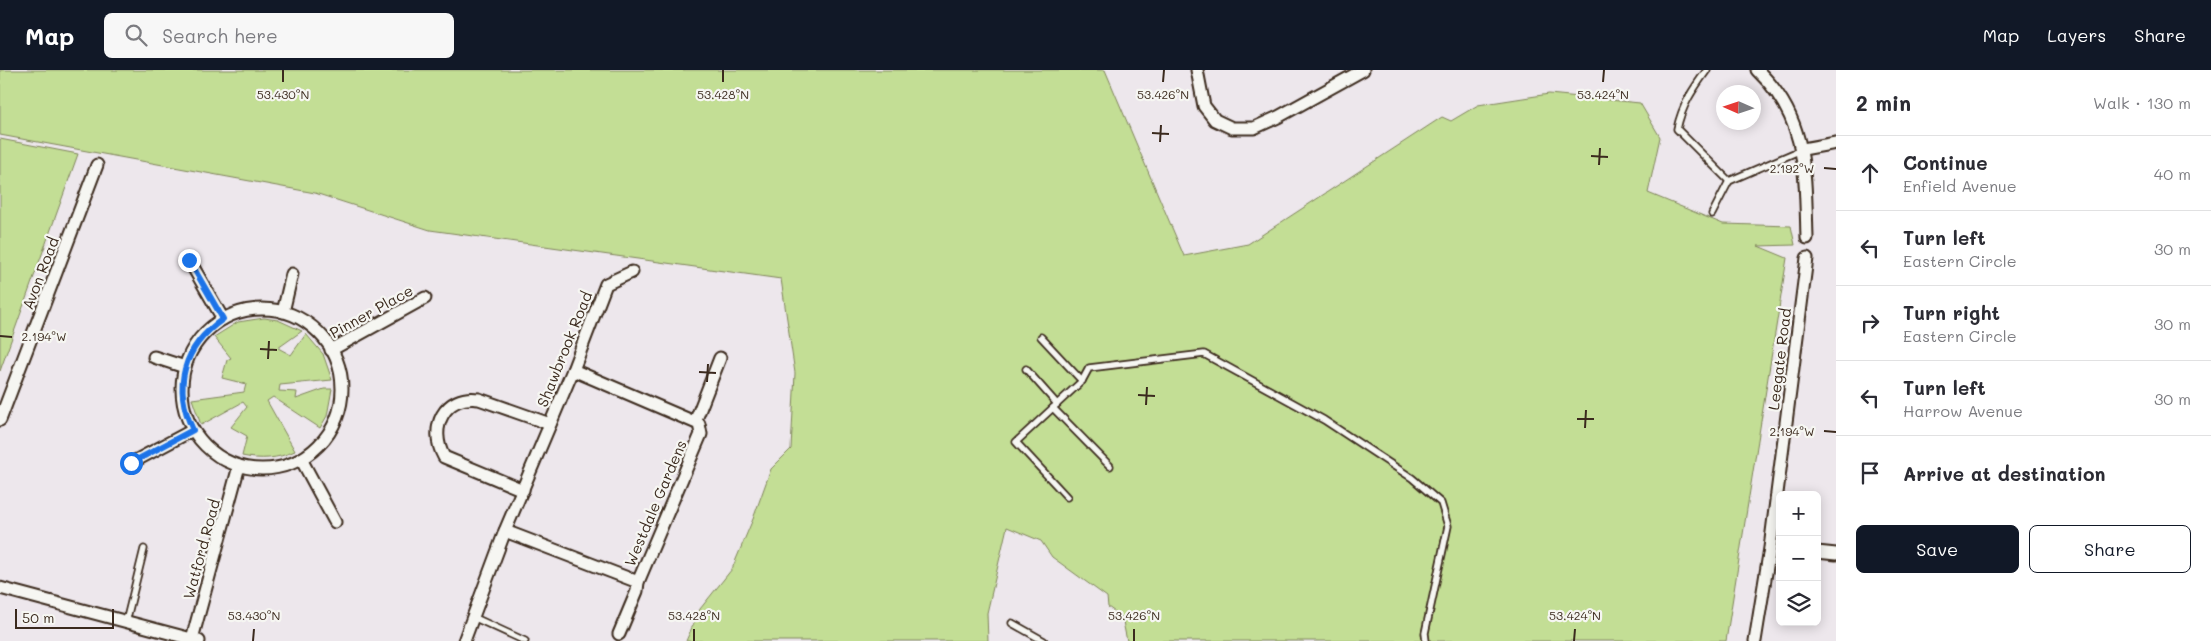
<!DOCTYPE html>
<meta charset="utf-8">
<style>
body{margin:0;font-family:Mali,sans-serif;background:#f7f7f7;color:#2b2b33}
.controls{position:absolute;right:15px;bottom:15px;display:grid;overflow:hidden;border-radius:8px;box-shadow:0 2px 12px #0003}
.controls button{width:45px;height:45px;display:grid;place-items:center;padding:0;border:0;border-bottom:1px solid #e1e1e2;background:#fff;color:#2b2b33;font:25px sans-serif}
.compass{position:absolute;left:1716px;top:15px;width:45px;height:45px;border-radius:50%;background:#fff;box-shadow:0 2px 12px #0003;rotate:273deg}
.scale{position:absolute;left:15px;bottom:12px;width:99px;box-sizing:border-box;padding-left:5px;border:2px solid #3b2a1e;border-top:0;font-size:14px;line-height:18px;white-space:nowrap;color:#3b2a1e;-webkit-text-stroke:4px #f6f6f2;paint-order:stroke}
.stop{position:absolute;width:15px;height:15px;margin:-11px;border:4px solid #1a73e8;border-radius:50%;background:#fff}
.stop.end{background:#1a73e8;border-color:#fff;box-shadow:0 1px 5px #0008}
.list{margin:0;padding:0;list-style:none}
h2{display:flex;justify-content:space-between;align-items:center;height:65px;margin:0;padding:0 20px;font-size:21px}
h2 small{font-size:16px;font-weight:400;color:#7c7c81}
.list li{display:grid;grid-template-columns:32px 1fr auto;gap:15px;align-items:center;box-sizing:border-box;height:75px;padding:0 20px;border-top:1px solid #e1e1e2}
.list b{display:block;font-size:19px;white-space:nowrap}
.list p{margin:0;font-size:16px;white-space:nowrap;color:#7c7c81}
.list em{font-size:16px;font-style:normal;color:#7c7c81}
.actions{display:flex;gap:10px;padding:15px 20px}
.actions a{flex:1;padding:11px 0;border:1px solid #111827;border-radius:8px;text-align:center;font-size:18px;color:#111827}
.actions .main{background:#111827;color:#fff}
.icon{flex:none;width:28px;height:28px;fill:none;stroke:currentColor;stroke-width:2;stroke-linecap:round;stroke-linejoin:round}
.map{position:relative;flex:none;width:1836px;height:571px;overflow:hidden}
header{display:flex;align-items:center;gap:30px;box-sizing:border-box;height:70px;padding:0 25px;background:#111827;color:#fff}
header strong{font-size:24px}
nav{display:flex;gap:28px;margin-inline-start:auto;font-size:18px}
.search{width:350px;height:45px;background:#f7f7f7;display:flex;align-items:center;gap:12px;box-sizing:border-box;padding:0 18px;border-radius:8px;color:#7c7c81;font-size:19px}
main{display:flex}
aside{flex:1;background:#fff}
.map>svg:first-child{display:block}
.green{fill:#c3de95;stroke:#7f845a}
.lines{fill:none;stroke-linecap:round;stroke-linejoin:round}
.service-casing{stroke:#3b2a1e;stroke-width:9}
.minor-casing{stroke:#3b2a1e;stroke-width:15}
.service{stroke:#f6f6f2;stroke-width:5.5}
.minor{stroke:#f6f6f2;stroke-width:11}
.route{stroke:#1a73e8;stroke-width:6}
.ticks{fill:none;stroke:#3b2a1e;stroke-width:2}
.labels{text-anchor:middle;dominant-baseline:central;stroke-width:4.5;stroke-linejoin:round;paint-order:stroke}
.street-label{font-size:15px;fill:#3b2a1e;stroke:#f6f6f2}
.ticks-label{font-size:12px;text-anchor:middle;fill:#3b2a1e;stroke:#f6f6f2;stroke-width:4.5;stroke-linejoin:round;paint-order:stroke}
</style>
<header>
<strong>Map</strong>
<div class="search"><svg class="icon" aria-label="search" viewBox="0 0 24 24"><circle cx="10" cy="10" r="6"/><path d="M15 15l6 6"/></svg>Search here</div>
<nav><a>Map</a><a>Layers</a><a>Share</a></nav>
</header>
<main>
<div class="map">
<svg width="1836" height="571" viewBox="0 0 1836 571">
<rect width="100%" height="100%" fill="#ede7ec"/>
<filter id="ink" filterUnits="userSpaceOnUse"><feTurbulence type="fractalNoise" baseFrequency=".02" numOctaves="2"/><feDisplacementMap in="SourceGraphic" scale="10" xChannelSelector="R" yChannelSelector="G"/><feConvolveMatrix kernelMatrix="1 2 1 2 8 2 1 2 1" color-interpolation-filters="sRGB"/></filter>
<g filter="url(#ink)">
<g class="green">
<polygon points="0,0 1105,0 1184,186 1248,174 1442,47 1451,51 1478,35 1549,24 1640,33 1660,67 1648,123 1723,154 1791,156 1795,175 1758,176 1787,188 1726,571 1127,571 1122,547 1108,537 1107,527 1052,487 1041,471 1007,457 987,543 988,571 686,571 700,539 732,499 753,449 771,399 791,379 795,303 781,209 430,160 315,123 0,65"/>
<polygon points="0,69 78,84 0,301"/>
<path d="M264,248l14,2 24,11 -24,17 13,7 15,-21 17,20 9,26 -52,5 -1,6 18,1 -1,7 28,-10h8l-5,27 -7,12 -47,-31 -6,4 28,50c-18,8 -34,9 -53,5l5,-20 -16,-9 16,-20 -4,-5 -42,23 -9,-26 52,-7 2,-8 -24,-6 5,-18 4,-2 -17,-21 24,-15z"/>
</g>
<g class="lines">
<defs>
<g id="service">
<path d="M1707,0c-14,19 -25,35 -30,59l52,52 72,-31"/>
<polyline points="1712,144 1729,111"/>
<polyline points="1041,267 1082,311"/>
<polyline points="1026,299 1057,334"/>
<polyline points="1053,338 1110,396"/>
<polyline points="1067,427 1016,372 1082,311 1089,298 1204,284 1324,350 1412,408 1441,433 1448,456 1425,563 1426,571"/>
<polyline points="473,547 525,571"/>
<polyline points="126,552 144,479"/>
<polyline points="1012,553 1044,571"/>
</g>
<g id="minor">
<polyline points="1197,0 1204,36 1215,50 1232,58 1254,58 1278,47 1363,0"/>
<path d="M1757,0c51,48 48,104 50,168"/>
<polyline points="1803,79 1836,73"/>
<polyline points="189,190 223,249"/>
<circle cx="262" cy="319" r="80"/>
<polyline points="283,242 292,204"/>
<polyline points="331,280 425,228"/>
<polyline points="154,287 185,297"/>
<polyline points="573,300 699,354 701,364 638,512 637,521 619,564"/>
<polyline points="0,350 97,95"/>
<polyline points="695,352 720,288"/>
<polyline points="301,389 335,452"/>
<polyline points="131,393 193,360"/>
<path d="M523,420l-79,-33c-16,-29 0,-63 35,-58l71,25"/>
<polyline points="505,461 638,512"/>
<polyline points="1817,482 1836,484"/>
<polyline points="0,518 199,571"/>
<polyline points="192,569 239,396"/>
<polyline points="464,571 505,461 573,300 606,214 632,202"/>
<polyline points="1755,571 1770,478 1807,188"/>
</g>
</defs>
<use href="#service" class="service-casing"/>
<use href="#minor" class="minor-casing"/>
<use href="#service" class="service"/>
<use href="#minor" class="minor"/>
</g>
</g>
<g class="lines" filter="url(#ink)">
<path class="route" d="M131,393l62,-33c-21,-44 -10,-83 30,-111l-34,-59"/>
</g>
<path class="ticks" d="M283,12v-12M723,12v-12M1163,12l1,-12M1603,12l1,-12M1152,63l17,1M1160,72l1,-17M1591,86l17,1M1599,95l1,-17M1824,98l12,1M0,266l12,1M260,279l17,1M268,289l1,-18M699,302l17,1M707,312l1,-18M1138,325l17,1M1146,335l1,-18M1577,349h17M1585,358l1,-18M1824,361l12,1M253,571l1,-12M694,571v-12M1134,571v-12M1574,571l1,-12"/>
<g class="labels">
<g class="street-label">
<text transform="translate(40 203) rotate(-69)">Avon Road</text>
<text transform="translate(371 241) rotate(-29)">Pinner Place</text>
<text transform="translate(564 279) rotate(-68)">Shawbrook Road</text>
<text transform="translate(1779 289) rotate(-83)">Leegate Road</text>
<text transform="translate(655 433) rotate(-67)">Westdale Gardens</text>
<text transform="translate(201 479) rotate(-75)">Watford Road</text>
</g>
</g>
<g class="ticks-label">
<text x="1163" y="29">53.426°N</text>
<text x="283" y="29">53.430°N</text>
<text x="723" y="29">53.428°N</text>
<text x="1603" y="29">53.424°N</text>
<text x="1792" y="103">2.192°W</text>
<text x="44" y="271">2.194°W</text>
<text x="1792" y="366">2.194°W</text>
<text x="254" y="550">53.430°N</text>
<text x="694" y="550">53.428°N</text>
<text x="1134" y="550">53.426°N</text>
<text x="1575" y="550">53.424°N</text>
</g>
</svg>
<div class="controls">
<button>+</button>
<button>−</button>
<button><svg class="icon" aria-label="layers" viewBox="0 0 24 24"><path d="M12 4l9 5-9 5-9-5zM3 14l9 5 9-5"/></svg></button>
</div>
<svg class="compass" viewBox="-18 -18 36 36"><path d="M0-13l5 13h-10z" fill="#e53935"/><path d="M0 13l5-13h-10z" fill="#7c7c81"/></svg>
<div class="scale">50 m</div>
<div class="stop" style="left:131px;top:393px"></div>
<div class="stop end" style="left:189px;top:190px"></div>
</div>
<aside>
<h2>2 min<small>Walk · 130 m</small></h2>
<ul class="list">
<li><svg class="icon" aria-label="ahead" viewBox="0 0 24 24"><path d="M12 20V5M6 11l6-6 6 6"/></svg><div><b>Continue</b><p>Enfield Avenue</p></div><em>40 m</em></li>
<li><svg class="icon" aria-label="left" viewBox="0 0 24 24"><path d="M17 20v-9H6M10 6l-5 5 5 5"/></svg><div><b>Turn left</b><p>Eastern Circle</p></div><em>30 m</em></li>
<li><svg class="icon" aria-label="right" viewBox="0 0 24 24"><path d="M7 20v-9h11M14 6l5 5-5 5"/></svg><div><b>Turn right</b><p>Eastern Circle</p></div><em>30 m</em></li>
<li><svg class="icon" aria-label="left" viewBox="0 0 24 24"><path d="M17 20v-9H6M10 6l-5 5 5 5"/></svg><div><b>Turn left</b><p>Harrow Avenue</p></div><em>30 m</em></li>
<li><svg class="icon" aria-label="arrive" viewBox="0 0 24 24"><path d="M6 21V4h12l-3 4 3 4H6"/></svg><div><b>Arrive at destination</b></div></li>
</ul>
<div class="actions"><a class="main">Save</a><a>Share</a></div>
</aside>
</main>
